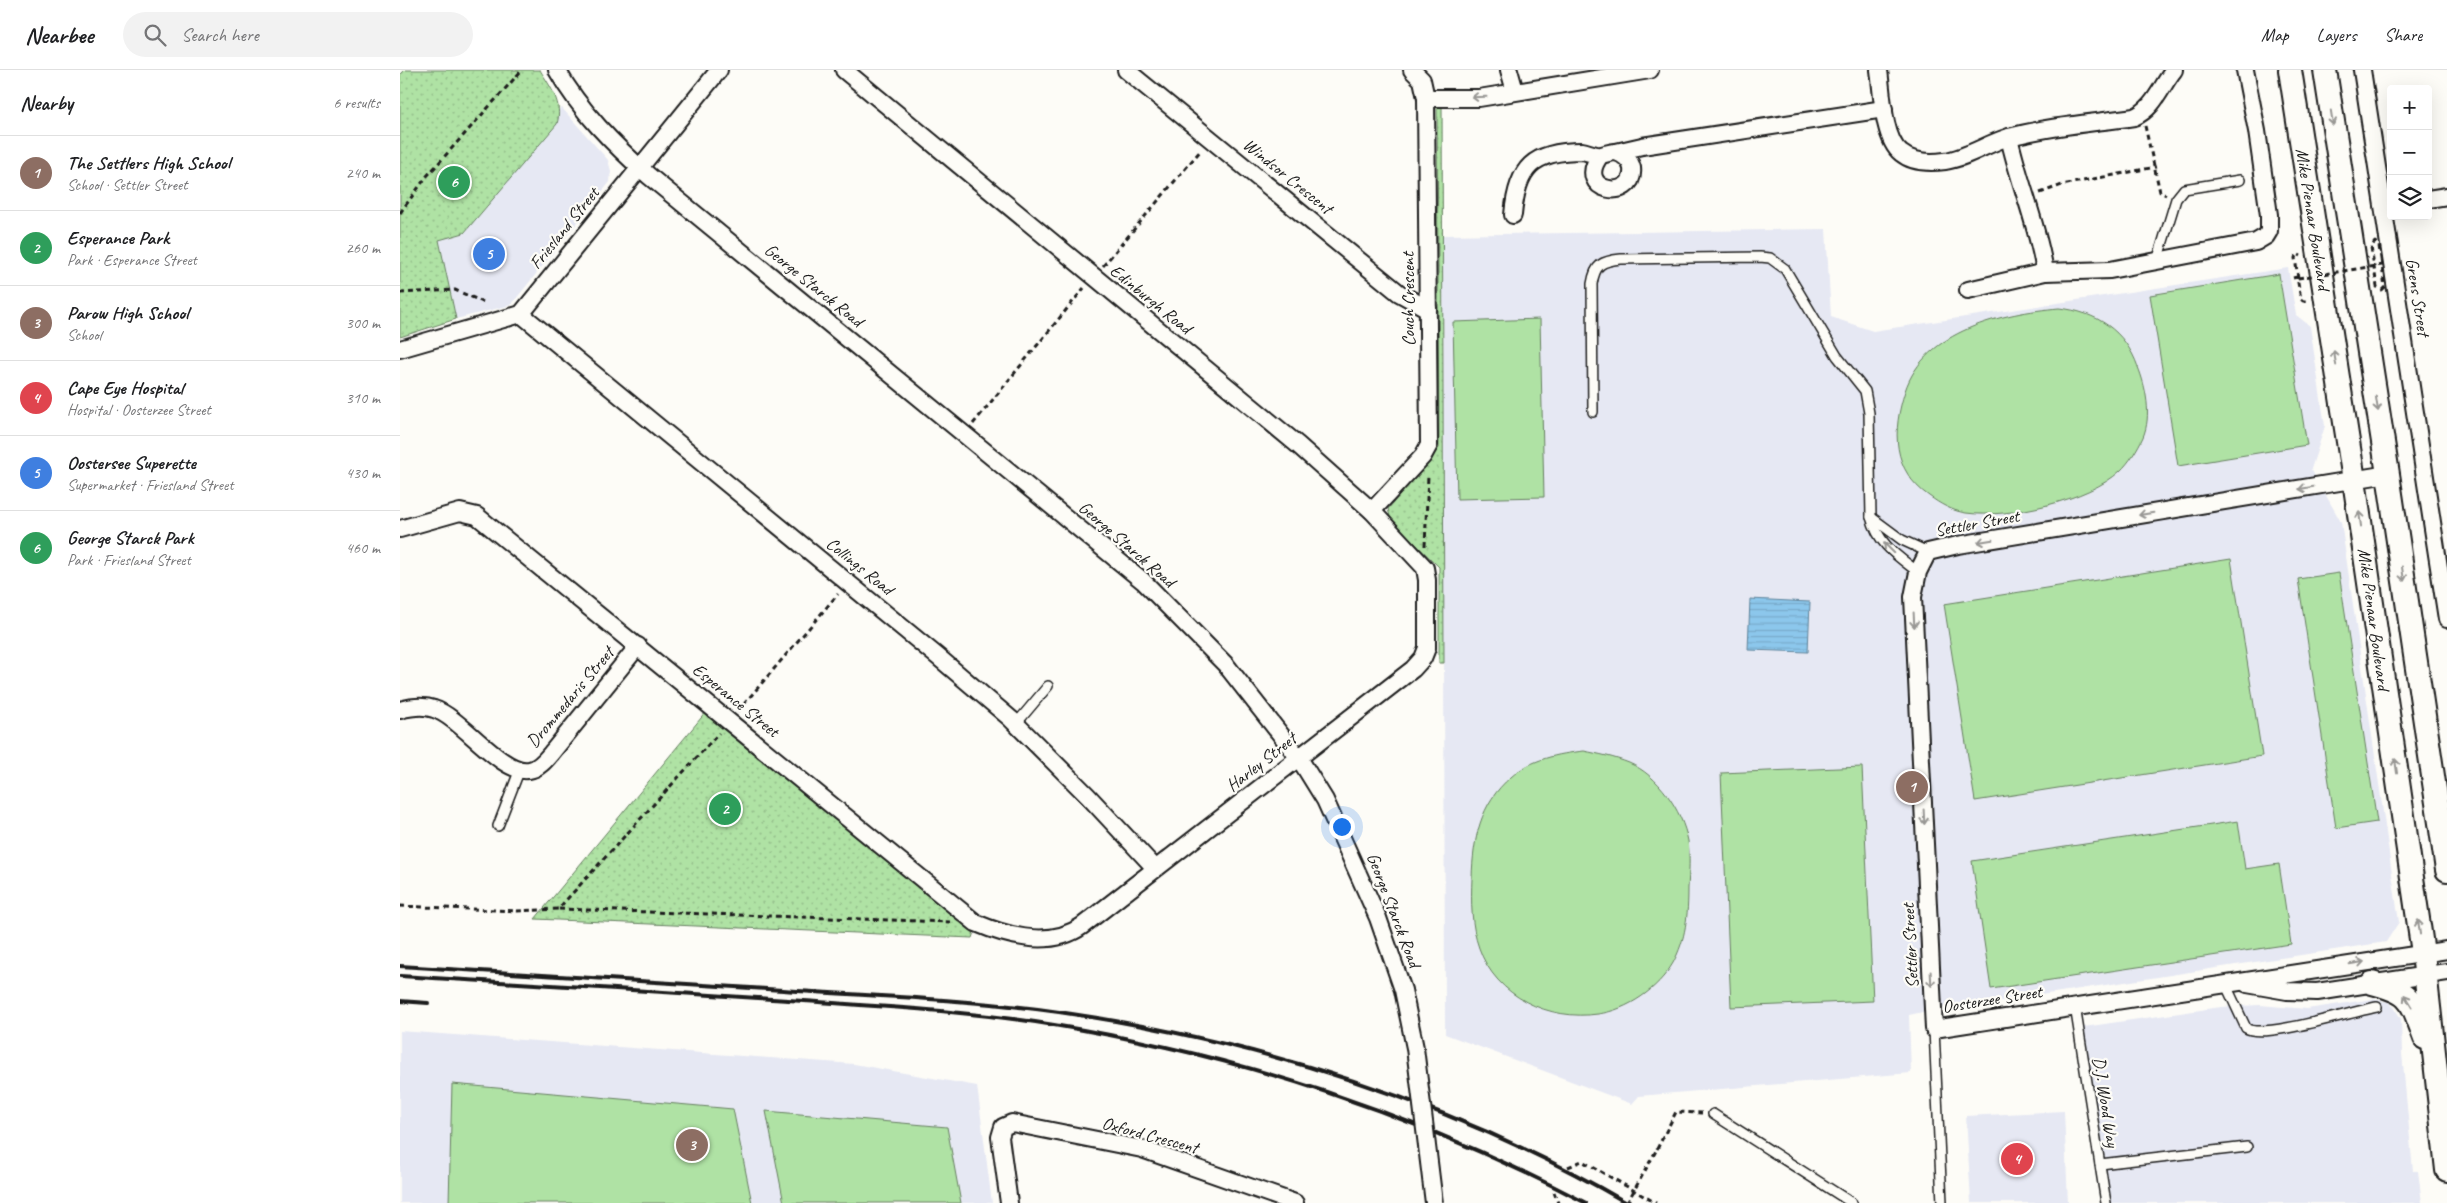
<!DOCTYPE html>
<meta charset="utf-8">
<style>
body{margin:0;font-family:Caveat,sans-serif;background:#f2f2f2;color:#202124}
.controls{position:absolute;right:15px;top:15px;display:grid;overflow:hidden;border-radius:5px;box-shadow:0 5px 20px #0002}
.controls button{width:45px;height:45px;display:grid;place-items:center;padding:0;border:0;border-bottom:1px solid #e0e0e0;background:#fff;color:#202124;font:25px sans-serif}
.you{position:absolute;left:941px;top:756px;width:18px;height:18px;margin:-12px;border:4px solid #fff;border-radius:50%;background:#1a73e8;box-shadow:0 0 0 8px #1a73e833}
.badge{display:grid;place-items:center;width:32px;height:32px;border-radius:50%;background:#d93025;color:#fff;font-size:16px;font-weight:700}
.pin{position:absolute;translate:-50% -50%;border:2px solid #fff;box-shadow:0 1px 5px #0006}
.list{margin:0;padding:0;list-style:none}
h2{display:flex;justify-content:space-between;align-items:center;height:65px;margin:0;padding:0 20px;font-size:21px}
h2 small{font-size:16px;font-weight:400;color:#757577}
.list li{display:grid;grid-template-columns:32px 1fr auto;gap:15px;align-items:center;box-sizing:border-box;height:75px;padding:0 20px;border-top:1px solid #e0e0e0}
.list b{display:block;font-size:19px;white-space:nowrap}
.list p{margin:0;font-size:16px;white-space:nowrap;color:#757577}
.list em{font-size:16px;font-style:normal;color:#757577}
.icon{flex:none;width:28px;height:28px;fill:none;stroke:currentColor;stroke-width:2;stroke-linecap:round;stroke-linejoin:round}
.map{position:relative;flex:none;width:2047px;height:1133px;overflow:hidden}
header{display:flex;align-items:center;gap:30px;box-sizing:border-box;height:70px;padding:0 25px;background:#fff;border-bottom:1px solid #e0e0e0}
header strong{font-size:24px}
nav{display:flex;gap:28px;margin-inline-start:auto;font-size:18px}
.search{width:350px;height:45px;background:#f2f2f2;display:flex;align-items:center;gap:12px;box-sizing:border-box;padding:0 18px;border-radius:28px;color:#757577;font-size:19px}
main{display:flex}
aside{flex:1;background:#fff}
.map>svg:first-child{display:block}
.built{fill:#e6e8f3}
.grass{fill:url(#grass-dots);stroke:#667f60}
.pitch{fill:#afe2a4;stroke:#667f60}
.water{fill:url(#water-rules);stroke:#5f8399}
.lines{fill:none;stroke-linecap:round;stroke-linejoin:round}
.service-casing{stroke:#1c1c1c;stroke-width:12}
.minor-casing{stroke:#1c1c1c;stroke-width:20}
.secondary-casing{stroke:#1c1c1c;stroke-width:26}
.path{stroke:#1c1c1c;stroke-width:3;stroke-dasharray:5 4;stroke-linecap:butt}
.service{stroke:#fdfcf7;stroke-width:9}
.minor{stroke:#fdfcf7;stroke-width:16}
.secondary{stroke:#fdfcf7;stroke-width:22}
.rail{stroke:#1c1c1c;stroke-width:4}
.minor-bridge-casing{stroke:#1c1c1c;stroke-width:20;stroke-linecap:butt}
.path-bridge{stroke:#1c1c1c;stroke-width:3;stroke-dasharray:5 4;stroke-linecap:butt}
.minor-bridge{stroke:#fdfcf7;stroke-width:16}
.oneway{stroke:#989794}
.labels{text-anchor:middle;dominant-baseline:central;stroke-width:4.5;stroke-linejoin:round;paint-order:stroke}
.street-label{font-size:18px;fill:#1c1c1c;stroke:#fdfcf7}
</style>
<header>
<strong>Nearbee</strong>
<div class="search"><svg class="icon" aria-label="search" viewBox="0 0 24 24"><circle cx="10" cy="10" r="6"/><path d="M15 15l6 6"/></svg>Search here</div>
<nav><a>Map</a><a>Layers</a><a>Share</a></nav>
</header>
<main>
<aside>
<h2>Nearby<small>6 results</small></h2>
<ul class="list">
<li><span class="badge" style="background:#8d6e63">1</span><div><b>The Settlers High School</b><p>School · Settler Street</p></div><em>240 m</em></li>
<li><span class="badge" style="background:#2e9e5b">2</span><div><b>Esperance Park</b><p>Park · Esperance Street</p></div><em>260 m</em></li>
<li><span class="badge" style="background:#8d6e63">3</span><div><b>Parow High School</b><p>School</p></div><em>300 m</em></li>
<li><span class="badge" style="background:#e0444e">4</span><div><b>Cape Eye Hospital</b><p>Hospital · Oosterzee Street</p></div><em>310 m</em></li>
<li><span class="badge" style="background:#3f7fe0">5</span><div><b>Oostersee Superette</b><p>Supermarket · Friesland Street</p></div><em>430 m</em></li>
<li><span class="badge" style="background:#2e9e5b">6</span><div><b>George Starck Park</b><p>Park · Friesland Street</p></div><em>460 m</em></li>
</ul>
</aside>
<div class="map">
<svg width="2047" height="1133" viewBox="0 0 2047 1133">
<defs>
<pattern id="grass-dots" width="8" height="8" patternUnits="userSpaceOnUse" patternTransform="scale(1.25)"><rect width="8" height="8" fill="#afe2a4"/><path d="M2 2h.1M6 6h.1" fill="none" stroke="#96c18d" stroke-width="1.8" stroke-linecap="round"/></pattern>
<pattern id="water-rules" width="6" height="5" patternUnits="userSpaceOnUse" patternTransform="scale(1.25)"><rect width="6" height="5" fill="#8cc7ec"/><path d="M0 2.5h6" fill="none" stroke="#78aaca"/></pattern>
</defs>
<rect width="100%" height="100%" fill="#fdfcf7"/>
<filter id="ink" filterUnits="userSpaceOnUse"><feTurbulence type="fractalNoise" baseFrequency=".02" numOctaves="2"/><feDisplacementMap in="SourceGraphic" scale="10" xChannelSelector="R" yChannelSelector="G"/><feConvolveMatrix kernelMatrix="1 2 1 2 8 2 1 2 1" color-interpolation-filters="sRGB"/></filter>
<g filter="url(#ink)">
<g class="built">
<polygon points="162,38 208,90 211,101 210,112 111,235 56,249 39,170 64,163 156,54 159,39"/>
<polygon points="1426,159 1431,247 1473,261 1888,198 1896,245 1910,256 1925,356 1911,399 1941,452 1999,852 1986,872 1555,938 1550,936 1509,945 1511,1003 1239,1026 1232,1034 1045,964 1043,165"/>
<polygon points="1973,929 1988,932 1994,937 2001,949 2002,983 2013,1101 2018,1101 2022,1133 1703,1133 1677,958 1821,937 1860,935 1907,939"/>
<polygon points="0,961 454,994 577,1016 592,1133 0,1133"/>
<polygon points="1664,1041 1668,1133 1571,1133 1566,1046"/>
</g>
<g class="grass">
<path d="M5,0h135c11,18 23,33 17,54l-93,109 -25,7 17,79 -56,18v-262z"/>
<polygon points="1042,32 1044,593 1039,593 1039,497 991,450 988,439 1039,378 1037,36"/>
<polygon points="306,642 574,862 572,868 135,849"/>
</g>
<g class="pitch">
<polygon points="1879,204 1907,375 1778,396 1750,225"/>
<path d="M1659,238c37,4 66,22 79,59 8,20 14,49 5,70 -5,11 -14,26 -23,34 -30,29 -113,48 -154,42 -14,-2 -26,-9 -37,-17 -37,-26 -37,-65 -24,-105 20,-61 98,-78 154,-83z"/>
<polygon points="1140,249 1144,427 1057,429 1053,252"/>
<polygon points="1831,489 1862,686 1575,731 1544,534"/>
<polygon points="1939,503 1977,752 1936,758 1898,509"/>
<path d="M1184,681c15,3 30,6 45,12 29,12 53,47 59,78 2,15 1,32 0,47 0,27 -2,51 -15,75 -15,26 -45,47 -75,51 -49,7 -102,-17 -119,-66 -8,-22 -8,-47 -7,-70 1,-38 8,-75 39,-101 20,-18 47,-23 73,-26z"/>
<polygon points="1462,697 1473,931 1331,937 1321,703"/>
<polygon points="1838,751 1845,799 1879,794 1891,874 1591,919 1572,791"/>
<polygon points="52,1014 333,1039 352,1133 49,1133"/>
<polygon points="366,1041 547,1057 561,1133 384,1133"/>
</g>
<polygon class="water" points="1350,529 1410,532 1408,582 1348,580"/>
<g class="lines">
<defs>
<g id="service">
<polyline points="1757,191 1776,129 1784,119 1840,110"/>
<path d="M1193,342l-1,-128c3,-20 10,-23 29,-25l139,-2 10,1 15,11 52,87 28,35 4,22 2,104c8,28 25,38 47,55"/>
<polyline points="1471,447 1502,470 1528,482"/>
<polyline points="616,654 648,616"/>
<polyline points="98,756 120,699"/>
<path d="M1825,913l21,45c16,12 108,-17 131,-21"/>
<polyline points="1675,936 1706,1133"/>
<polyline points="1534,959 1542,1133"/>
<polyline points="1313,1044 1452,1133"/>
<polyline points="1700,1094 1847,1077"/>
</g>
<g id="minor">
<path d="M157,0c23,41 57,75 92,106l494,405 83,84 73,93 26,42 53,118 25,72 12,58"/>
<polyline points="726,0 999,223 1028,239"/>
<polyline points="1109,0 1115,21"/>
<path d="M1479,0c3,22 4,69 22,83 12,10 29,10 44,8 22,-3 43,-18 64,-24 41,-11 84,-14 125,-20 20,-8 27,-31 40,-47"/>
<polyline points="1962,0 2047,549"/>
<polyline points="1026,28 1079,28 1250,0"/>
<path d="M1609,67c10,46 29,89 36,135"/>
<polyline points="1216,82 1242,76 1484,39"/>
<polyline points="2028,129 2047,126"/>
<path d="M1113,145c4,-48 20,-64 69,-64 6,1 14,5 19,4 5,-1 9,-3 15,-3 8,3 14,7 16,16 4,35 -59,24 -32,-12"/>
<polyline points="1568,220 1645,202 1710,200 1856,172 1866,166 1869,161 1869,145 1857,61 1845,0"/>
<polyline points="121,244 537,586 611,649 688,726 755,798"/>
<polyline points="0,279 121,244 319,0"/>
<polyline points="1988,404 1558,475 1528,482 1518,502 1513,527 1534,959 2047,880"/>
<polyline points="972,441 1023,386 1029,375 1026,28 1022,10 1012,0"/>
<path d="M0,459l60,-17 17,4 499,407c33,14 75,25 106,3l331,-257 10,-11 4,-10v-68l-2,-12 -53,-57 -74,-66 -454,-375"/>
<path d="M0,640c11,-3 23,-5 34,-1 27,8 68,66 95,61 10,-1 18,-12 24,-19l85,-105"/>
<polyline points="1847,914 1887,921 1917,922 2047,902"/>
<polyline points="609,1133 600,1067 603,1057 612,1053 742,1079 895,1133"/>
</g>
<g id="secondary">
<polyline points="1890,0 1954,410 2023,883 2047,1100"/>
<polyline points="1925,0 1988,404 2047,800"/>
<path d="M1972,913c41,11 38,16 53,55"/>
</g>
</defs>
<use href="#service" class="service-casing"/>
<use href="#minor" class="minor-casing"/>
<use href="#secondary" class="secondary-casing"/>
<g class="path">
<polyline points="1745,56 1760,122 1766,125"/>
<polyline points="1640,123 1662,115 1756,97"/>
<polyline points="0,143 27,106 122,0"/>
<polyline points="703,196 801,80"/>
<polyline points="1893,208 1897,207 1901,229 1903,231 1907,231"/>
<polyline points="1898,208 1895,188 1897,184 1901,186"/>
<polyline points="0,223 55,220 83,232"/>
<polyline points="573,354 684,218"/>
<polyline points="1025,476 1028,405"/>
<polyline points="338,641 438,524"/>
<polyline points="0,836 117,841 158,839 319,663"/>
<polyline points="159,839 550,852"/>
<polyline points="1257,1079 1276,1042 1302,1043"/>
<polyline points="1168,1097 1182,1091 1256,1133"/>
<polyline points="1154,1122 1158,1133"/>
</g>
<use href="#service" class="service"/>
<use href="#minor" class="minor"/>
<use href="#secondary" class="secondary"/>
<g class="rail">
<path d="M0,896c122,8 245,15 367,23 98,7 195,9 292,23 195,28 397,91 568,191"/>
<path d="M0,906c135,8 269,16 404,25 83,6 167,10 250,24 189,31 362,89 532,178"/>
<polyline points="0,931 28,933"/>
</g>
<defs>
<polyline id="minor-bridge" points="1015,978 1034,1133"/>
</defs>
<use href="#minor-bridge" class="minor-bridge-casing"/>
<g class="path-bridge">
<polyline points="1898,208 1982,195 1979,176 1975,172 1971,177 1977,217 1982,220 1985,217 1981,189"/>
<polyline points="1227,1133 1257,1079"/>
</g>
<use href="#minor-bridge" class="minor-bridge"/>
</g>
<defs><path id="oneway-shaft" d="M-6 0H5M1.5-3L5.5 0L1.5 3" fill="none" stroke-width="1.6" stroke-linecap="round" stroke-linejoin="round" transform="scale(1.25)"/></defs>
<g class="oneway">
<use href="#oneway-shaft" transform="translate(1079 27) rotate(178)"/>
<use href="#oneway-shaft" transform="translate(1932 48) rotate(81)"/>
<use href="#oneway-shaft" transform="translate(1935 288) rotate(-99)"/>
<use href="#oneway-shaft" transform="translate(1977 334) rotate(81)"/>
<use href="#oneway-shaft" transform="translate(1906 418) rotate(171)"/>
<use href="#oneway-shaft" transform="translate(1746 444) rotate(171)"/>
<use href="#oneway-shaft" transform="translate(1960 449) rotate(-98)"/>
<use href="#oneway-shaft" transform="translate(1585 471) rotate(171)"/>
<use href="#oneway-shaft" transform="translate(1489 478) rotate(-135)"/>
<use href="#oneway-shaft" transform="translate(2003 504) rotate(82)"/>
<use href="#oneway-shaft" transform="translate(1514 550) rotate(87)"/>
<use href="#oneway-shaft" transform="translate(1996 696) rotate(-98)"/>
<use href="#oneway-shaft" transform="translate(1524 747) rotate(87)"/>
<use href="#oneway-shaft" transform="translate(2019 857) rotate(-98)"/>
<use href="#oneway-shaft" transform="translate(1957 893) rotate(-9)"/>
<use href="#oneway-shaft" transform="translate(1531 909) rotate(87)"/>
<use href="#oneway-shaft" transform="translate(2008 931) rotate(-121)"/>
</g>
</g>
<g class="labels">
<g class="street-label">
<text transform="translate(888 106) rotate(39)">Windsor Crescent</text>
<text transform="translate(1913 149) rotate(81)">Mike Pienaar Boulevard</text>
<text transform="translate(164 158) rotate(-51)">Friesland Street</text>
<text transform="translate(414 215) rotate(39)">George Starck Road</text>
<text transform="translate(2018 227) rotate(81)">Grens Street</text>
<text transform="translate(751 229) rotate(39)">Edinburgh Road</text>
<text transform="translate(1008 229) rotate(-90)">Couch Crescent</text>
<text transform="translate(1577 453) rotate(-10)">Settler Street</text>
<text transform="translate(727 474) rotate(41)">George Starck Road</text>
<text transform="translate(460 496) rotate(39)">Collings Road</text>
<text transform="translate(1974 549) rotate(82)">Mike Pienaar Boulevard</text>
<text transform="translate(170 627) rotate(-50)">Drommedaris Street</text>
<text transform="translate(336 630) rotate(39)">Esperance Street</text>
<text transform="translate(861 692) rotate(-38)">Harley Street</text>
<text transform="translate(994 840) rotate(69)">George Starck Road</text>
<text transform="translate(1510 876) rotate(-93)">Settler Street</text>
<text transform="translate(1592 929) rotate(-9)">Oosterzee Street</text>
<text transform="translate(1706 1032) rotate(81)">D.J. Wood Way</text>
<text transform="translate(750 1065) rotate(15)">Oxford Crescent</text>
</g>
</g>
</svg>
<div class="controls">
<button>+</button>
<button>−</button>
<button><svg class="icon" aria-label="layers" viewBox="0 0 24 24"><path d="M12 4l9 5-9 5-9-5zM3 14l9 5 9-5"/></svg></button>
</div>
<div class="you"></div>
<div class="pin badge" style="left:1512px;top:717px;background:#8d6e63">1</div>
<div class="pin badge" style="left:325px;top:739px;background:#2e9e5b">2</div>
<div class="pin badge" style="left:292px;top:1075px;background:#8d6e63">3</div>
<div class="pin badge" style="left:1617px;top:1089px;background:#e0444e">4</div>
<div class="pin badge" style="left:89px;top:184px;background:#3f7fe0">5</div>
<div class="pin badge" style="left:54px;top:112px;background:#2e9e5b">6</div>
</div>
</main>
